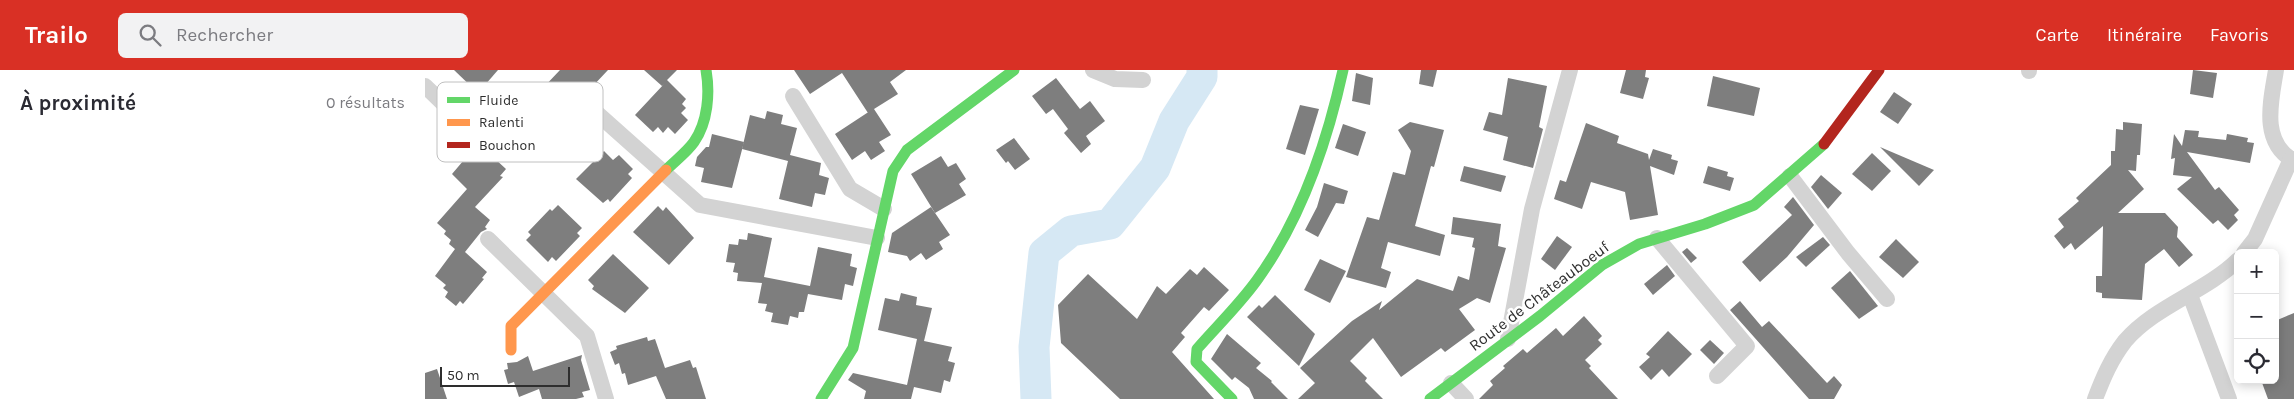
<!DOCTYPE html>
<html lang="fr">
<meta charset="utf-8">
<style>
body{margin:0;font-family:Karla,sans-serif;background:#f2f2f3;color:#2b2b33}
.controls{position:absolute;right:15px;bottom:15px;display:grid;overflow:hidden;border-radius:8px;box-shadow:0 2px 12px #0003}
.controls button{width:45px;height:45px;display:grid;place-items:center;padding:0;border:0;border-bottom:1px solid #e1e1e2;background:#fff;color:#2b2b33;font:25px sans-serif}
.scale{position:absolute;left:15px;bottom:12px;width:130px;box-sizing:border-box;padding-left:5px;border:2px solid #2e2e2e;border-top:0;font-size:14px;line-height:18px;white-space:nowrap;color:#2e2e2e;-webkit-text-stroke:4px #fff;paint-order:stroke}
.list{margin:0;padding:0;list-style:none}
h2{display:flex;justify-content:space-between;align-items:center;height:65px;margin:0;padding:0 20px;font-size:21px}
h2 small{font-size:16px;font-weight:400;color:#7c7c81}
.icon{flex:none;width:28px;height:28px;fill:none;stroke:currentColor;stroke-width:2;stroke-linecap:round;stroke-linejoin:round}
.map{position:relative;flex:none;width:1869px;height:329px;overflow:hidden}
header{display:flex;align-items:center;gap:30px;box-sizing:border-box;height:70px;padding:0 25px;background:#d93025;color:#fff}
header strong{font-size:24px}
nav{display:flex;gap:28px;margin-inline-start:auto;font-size:18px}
.search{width:350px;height:45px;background:#f2f2f3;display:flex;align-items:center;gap:12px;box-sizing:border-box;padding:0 18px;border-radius:8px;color:#7c7c81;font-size:19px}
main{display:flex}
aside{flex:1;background:#fff}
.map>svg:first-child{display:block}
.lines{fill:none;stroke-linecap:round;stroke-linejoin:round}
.river{stroke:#d6e8f4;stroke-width:31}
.building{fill:#7e7e7e}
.street{stroke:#d3d3d3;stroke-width:16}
.fast{stroke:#63d668;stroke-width:11}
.slow{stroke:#ff974d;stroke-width:11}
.jam{stroke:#b3261e;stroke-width:11}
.labels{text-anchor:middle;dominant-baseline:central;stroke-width:5;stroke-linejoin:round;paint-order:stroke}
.street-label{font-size:16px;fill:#2e2e2e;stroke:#fff}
.key{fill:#fff;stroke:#c0c0c0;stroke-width:1}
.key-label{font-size:14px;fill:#2e2e2e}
</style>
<header>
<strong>Trailo</strong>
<div class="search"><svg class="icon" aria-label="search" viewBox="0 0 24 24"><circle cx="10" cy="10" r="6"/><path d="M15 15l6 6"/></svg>Rechercher</div>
<nav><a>Carte</a><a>Itinéraire</a><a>Favoris</a></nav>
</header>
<main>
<aside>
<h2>À proximité<small>0 résultats</small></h2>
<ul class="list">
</ul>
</aside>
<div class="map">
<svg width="1869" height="329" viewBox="0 0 1869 329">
<rect width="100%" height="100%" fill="#fff"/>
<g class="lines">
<polyline class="river" points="611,329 609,277 619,183 646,161 685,154 730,98 749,51 777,7 777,0"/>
</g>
<g class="building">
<polygon points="29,0 73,0 53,23"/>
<polygon points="135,0 183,0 151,34 153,36 132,60 130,58 125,63 99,38"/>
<polygon points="219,0 252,0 242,10 261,29 257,34 261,38 256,43 263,50 250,64 243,57 238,63 233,57 228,62 210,45 239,14 237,16"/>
<polygon points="369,0 481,0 465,12 473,24 449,39 466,65 454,72 460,81 446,90 440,81 427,90 410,64 445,41 443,43 417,3 385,24"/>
<polygon points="996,0 1012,0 1008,17 994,14"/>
<polygon points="1201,0 1221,0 1220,7 1224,8 1218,29 1195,23"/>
<polygon points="1768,0 1792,3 1788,28 1765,24"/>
<polygon points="931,3 948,8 945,35 927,31"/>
<polygon points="1288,6 1335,18 1329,46 1282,36"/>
<polygon points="631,8 655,39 665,31 680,51 661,66 666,74 656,83 639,63 643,59 628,39 621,44 607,26"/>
<polygon points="1083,8 1122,16 1114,57 1118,59 1108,98 1078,90 1083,67 1058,60 1064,42 1077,45"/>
<polygon points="1469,22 1487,34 1473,54 1455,42"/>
<polygon points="875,35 894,39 880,85 861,79"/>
<polygon points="342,41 358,45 356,54 372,58 365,85 396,93 394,105 404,108 400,125 390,123 387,137 354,129 363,91 317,79 325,45 340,49"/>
<polygon points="985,52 1019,60 1009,97 1006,96 990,156 1020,165 1015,186 963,172 956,198 966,202 961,218 921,207 942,147 954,150 968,102 980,105 986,81 973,60"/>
<polygon points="1698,52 1717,54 1715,85 1712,85 1711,101 1703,100 1719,119 1693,143 1740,143 1753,157 1752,167 1768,185 1754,197 1739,179 1720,194 1717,230 1677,228 1677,223 1671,222 1671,206 1677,206 1678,156 1650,180 1646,173 1639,179 1629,166 1639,157 1633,149 1654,131 1651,128 1686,95 1686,81 1690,81 1691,59 1698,60"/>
<polygon points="1161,53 1194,66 1192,73 1223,84 1224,90 1228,79 1247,85 1246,89 1253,91 1249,105 1225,96 1233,145 1205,150 1200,122 1166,112 1157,139 1129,129 1135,110 1141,112"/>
<polygon points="918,54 941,62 933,86 910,78"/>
<polygon points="1760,60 1774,61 1773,67 1801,70 1802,64 1823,68 1822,72 1829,73 1825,93 1762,82 1790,120 1794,117 1814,140 1809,145 1813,150 1803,160 1793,150 1788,154 1752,119 1767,107 1748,105 1750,88 1746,89 1749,64 1757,76"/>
<polygon points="287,64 319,72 307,118 276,112 279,98 270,96 272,87 281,77 284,77"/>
<polygon points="589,68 605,89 590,100 583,91 581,93 571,80"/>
<polygon points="56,76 81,99 75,106 78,107 50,137 65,150 60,157 62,159 56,162 40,182 62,202 57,208 59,209 38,234 35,231 31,236 20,227 23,222 18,218 21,215 10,206 30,179 24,174 26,170 19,164 21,161 12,153 42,119 27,104 50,77 52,79"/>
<polygon points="1455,77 1509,100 1494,116"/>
<polygon points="179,81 188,90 194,85 208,99 203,104 207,108 185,132 183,129 178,133 151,109"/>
<polygon points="1447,83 1466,101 1447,121 1427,104"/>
<polygon points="516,86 523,97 531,93 541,109 534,114 541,125 510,143 486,104"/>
<polygon points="1039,96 1081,106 1076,122 1035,111"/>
<polygon points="1283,96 1303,102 1302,106 1309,108 1305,121 1278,113"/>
<polygon points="1396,105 1417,123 1403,139 1386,117"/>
<polygon points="899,113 923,121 919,134 911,133 893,167 880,160 892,137"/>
<polygon points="1368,127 1389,155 1362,187 1335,212 1317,192 1367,145 1359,137"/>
<polygon points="133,135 157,158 152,163 155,166 131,191 127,187 123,192 101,170 106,165 103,162 125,139 127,141"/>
<polygon points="233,136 238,141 241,137 269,168 244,195 208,162"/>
<polygon points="506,137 525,165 514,172 518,179 501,190 496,183 485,191 482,186 463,182 467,163"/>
<polygon points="1028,147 1076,154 1073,176 1081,178 1065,233 1052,228 1034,239 1050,260 1020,282 1016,278 976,307 948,268 925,291 942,308 940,311 958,329 873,329 890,313 875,298 927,251 957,231 954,240 992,209 1028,221 1033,206 1044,210 1050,178 1047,177 1049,168 1026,164"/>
<polygon points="323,163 347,168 339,207 385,216 393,177 427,184 425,196 432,198 428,216 420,214 417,230 383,224 379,242 374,242 373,248 365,246 363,255 346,252 348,243 340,241 342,234 333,233 337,213 312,211 313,203 308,202 310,193 301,192 304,174 313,175 314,169 322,170"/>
<polygon points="1132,166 1147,177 1130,200 1116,189"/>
<polygon points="1398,167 1405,175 1381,197 1371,187"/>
<polygon points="1471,169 1494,192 1478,208 1454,187"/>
<polygon points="1262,178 1272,188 1266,193 1257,182"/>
<polygon points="188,184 224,218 200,243 167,219 169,216 163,210"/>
<polygon points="895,189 921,201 905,233 879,220"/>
<polygon points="1242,195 1250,206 1228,225 1219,214"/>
<polygon points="779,197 804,220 784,241 779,237 756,263 760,267 747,282 789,329 695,329 636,273 633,235 663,204 712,249 732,216 741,224 765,199 772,205"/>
<polygon points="1425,201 1453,236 1434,249 1406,218"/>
<polygon points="476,223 492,227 491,235 507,238 499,271 527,277 523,291 530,293 525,312 519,310 516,323 489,317 486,329 439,329 441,321 423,310 428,303 482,315 492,269 453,260 460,228 474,231"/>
<polygon points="850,225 890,264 874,296 822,247 834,235 837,238"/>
<polygon points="1315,231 1337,257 1344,251 1402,313 1409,306 1417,315 1409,329 1384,329 1305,240"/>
<polygon points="1869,243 1869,329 1843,329 1836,310 1850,310 1850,251"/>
<polygon points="1159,246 1177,266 1173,270 1177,274 1160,290 1166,296 1164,298 1193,329 1054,329 1068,315 1065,311 1080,298 1078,296 1098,279 1102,283 1131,258 1138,266"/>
<polygon points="1243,261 1267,284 1244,307 1237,299 1226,310 1214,297 1225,287 1221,284"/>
<polygon points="802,264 836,293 831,298 847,311 846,312 863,329 829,329 824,318 810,307 807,310 786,289"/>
<polygon points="222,267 223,271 230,269 240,298 265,290 268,298 271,297 281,329 241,329 231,306 203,315 200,303 197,304 194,293 190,295 185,282 192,279 191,276"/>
<polygon points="1285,270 1299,283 1289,294 1275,280"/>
<polygon points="157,285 156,290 165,320 157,322 159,327 151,329 117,329 114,319 94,327 89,312 83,314 79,300 83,299 82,293 92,292 103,286 108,301"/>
<polygon points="12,299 22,329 0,329 0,303"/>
</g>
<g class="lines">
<g class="street">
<polyline points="668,0 690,9 718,10"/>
<path d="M1851,0c-5,31 -16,72 18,91"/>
<polyline points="1604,1 1604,0"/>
<polyline points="0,16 27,42"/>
<polyline points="368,26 425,119 459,139"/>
<polyline points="165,37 275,135 452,168"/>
<polyline points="1365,106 1423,183 1462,229"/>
<polyline points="1232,168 1322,276 1292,306"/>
<polyline points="63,169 162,266 181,329"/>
<polyline points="1819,183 1830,169 1866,89"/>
<polyline points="1765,225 1804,329"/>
<polyline points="1083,269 1107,139 1145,0"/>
<polyline points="1026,313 1041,329"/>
<path d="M1670,329c8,-21 16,-40 30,-58 30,-35 80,-49 113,-81"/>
</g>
<g class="fast">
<path d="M241,100c9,-9 21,-18 28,-28 14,-20 16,-49 12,-72"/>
<polyline points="396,329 428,278 468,101 482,80 589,0"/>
<path d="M807,329l-36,-37 1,-13c20,-23 42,-44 60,-69 44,-61 70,-137 86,-210"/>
<polyline points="1005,329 1115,246 1177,195 1214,174 1280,154 1329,135 1399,74"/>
</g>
<polyline class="slow" points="86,280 86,256 241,100"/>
<polyline class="jam" points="1399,74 1454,0"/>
</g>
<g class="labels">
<g class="street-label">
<text transform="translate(1114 226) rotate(-37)">Route de Châteauboeuf</text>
</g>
</g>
<rect x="12" y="12" width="166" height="80" rx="8" class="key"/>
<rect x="22" y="27" width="23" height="6" fill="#63d668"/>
<rect x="22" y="49" width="23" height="7" fill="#ff974d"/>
<rect x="22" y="72" width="23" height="6" fill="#b3261e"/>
<g class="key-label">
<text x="54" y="35">Fluide</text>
<text x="54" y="57">Ralenti</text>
<text x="54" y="80">Bouchon</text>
</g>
</svg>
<div class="controls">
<button>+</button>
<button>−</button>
<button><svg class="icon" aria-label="locate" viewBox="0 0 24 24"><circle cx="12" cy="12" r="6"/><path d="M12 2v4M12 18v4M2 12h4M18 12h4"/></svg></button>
</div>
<div class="scale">50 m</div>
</div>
</main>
